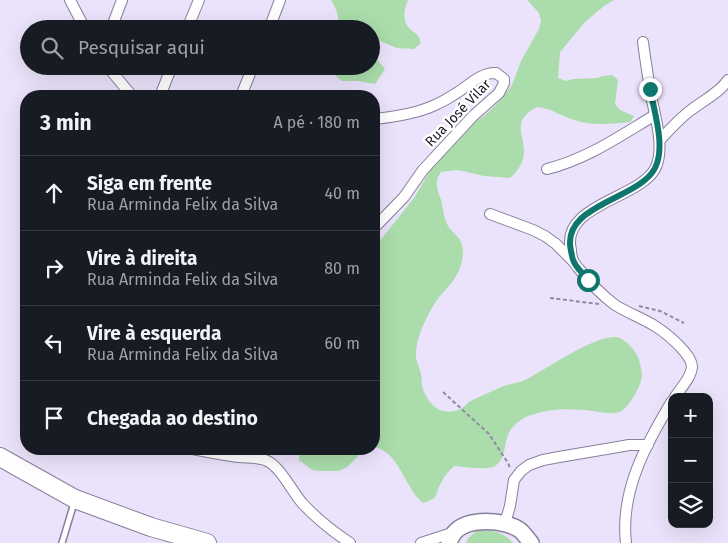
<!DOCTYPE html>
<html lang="pt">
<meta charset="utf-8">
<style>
body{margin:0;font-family:"Fira Sans",sans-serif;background:#20242c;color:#f1f3f6}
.controls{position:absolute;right:15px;bottom:15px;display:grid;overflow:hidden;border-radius:10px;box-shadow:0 5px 20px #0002}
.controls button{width:45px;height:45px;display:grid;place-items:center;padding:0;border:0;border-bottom:1px solid #363941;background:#171b24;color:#f1f3f6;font:25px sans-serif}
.stop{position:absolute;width:15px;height:15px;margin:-11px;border:4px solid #0f766e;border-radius:50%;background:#fff}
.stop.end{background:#0f766e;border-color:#fff;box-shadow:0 1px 5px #0008}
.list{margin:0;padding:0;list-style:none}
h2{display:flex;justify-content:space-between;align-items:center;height:65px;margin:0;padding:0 20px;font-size:21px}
h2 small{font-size:16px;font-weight:400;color:#9ea1a6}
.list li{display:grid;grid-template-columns:32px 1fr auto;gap:15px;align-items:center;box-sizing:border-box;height:75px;padding:0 20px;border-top:1px solid #363941}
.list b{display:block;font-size:19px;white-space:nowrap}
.list p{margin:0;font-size:16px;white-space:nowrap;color:#9ea1a6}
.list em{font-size:16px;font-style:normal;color:#9ea1a6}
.icon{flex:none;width:28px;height:28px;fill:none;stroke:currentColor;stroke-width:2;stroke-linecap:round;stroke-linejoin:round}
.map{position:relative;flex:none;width:728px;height:543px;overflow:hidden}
.search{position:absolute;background:#171b24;box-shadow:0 5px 20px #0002;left:20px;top:20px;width:360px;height:55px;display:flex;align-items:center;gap:12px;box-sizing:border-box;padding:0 18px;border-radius:28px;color:#9ea1a6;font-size:19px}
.panel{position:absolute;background:#171b24;box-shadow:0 5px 20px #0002;left:20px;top:90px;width:360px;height:365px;border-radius:20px}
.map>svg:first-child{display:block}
.green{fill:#aaddab}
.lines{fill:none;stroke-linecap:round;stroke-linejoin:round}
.service-casing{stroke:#897f9b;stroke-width:8}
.minor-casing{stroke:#897f9b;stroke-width:12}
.secondary-casing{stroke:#897f9b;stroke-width:18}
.trunk-casing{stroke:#897f9b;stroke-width:20}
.path{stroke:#928c9e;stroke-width:2;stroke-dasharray:4 2.5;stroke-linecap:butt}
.service{stroke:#fff;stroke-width:5}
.minor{stroke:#fff;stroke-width:10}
.secondary{stroke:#fff;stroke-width:15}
.trunk{stroke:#fff;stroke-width:18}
.route{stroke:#0f766e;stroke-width:6}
.labels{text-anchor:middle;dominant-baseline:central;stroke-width:5;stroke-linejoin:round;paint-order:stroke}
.street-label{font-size:14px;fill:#201c27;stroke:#fff}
</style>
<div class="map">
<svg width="728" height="543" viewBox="0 0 728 543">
<rect width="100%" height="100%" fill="#ebe3fb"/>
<g class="green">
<path d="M331,0h77c-4,9 -6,20 1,28 7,7 9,4 12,15l-7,6 -17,-1 -22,-9c-2,16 0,18 10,30l-10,15 -17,-3h-16l-6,-5 -1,-10h36v-37h-32c0,-12 -2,-19 -8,-29z"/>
<path d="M527,0h87l-10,6 -19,16 -25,30 -2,26 8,3 7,-2 24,-1 7,-2 8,-1 6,5 -3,24 5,6 14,6 -4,6c-18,2 -38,4 -56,-2 -13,-4 -23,-12 -37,-13 -4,2 -9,5 -12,9 -9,10 -1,23 -1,35 0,11 -6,20 -14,27l-26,-2 -26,-6 -17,2c-3,5 -5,8 -4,14 0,5 3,10 4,14 2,9 3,18 7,26 3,5 9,9 12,14 6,11 2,26 -4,36 -5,9 -13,16 -19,24 -9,13 -22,39 -21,56 0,6 4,12 5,18 1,5 0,10 2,15 6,17 19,28 37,20 4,-2 6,-4 9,-7 5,-3 11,-6 17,-8 7,-3 14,-7 21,-9 6,-2 12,-2 18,-5 19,-9 76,-50 95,-42 9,5 19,16 20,26 1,4 2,8 2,11 0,10 -14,35 -23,37 -8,3 -18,0 -26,-1 -23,-3 -46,-3 -67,6 -8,4 -15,10 -18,18 -5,13 -2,31 -20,33 -11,1 -23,-1 -34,-2 -5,5 -10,10 -13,17 -7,12 -1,15 -18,20 -18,-14 -24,-52 -49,-56v-199l40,-50 20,-34 16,-19 26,-24 8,-5 12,-11 16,-20 9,-24 18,-32 2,-8 -2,-8z"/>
<polygon points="302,449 365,449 347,467 339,471 320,471 312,470 299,460 299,452"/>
<path d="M478,530c13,0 26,2 35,13h-47l2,-5z"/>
</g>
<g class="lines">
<defs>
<polyline id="service" points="62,543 74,503"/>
<g id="minor">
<polyline points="70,0 85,29"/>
<polyline points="111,29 122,0"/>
<polyline points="187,29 199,0"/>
<polyline points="269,29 280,0"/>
<path d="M643,42c2,16 5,33 7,49 4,22 16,57 5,78 -17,30 -95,36 -84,81 0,4 1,8 2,11 2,3 5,7 7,9 10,13 22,25 35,35 13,8 27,13 40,21 11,7 21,16 29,25 4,5 8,10 8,16 -1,11 -12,22 -17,30"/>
<polyline points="107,66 132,96"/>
<polyline points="160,96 172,66"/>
<polyline points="241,96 253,66"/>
<path d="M374,119c20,-2 42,-5 61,-14 7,-3 14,-7 20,-11 12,-7 26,-22 41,-21l8,6v4l-5,10 -26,23 -50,54 -19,27 -30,31"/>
<path d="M660,140c10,-11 20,-22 31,-30 13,-10 28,-17 37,-30"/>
<path d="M547,169c40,-10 73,-33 108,-54"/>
<polyline points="490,214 533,230 545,236 556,244 573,261"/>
<path d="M193,449c15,3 30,6 46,8 8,1 18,0 26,3 15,5 27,32 38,44 15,16 29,27 47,39"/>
<polyline points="505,523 510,506 514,480 521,471 529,465 543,460 559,457 618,447 629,445 648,445"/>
<polyline points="421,543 455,532"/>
<path d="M626,543c-6,-52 20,-99 46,-142"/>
</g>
<path id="secondary" d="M449,543c1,-3 3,-7 5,-10 13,-16 52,-14 67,-2 3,3 7,8 10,12"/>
<polyline id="trunk" points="0,457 75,499 151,527 207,543"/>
</defs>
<use href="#service" class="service-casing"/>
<use href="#minor" class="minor-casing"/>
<use href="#secondary" class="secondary-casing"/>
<use href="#trunk" class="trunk-casing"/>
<g class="path">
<polyline points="550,298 599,304"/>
<polyline points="639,306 660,311 684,323"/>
<polyline points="443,392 489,434 508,463 510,468"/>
</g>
<use href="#service" class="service"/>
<use href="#minor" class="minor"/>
<use href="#secondary" class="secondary"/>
<use href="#trunk" class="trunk"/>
</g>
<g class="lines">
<path class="route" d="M588,280c-4,-6 -11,-11 -14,-18 -2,-3 -2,-7 -3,-11 -11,-47 68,-51 84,-83 11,-21 -1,-57 -5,-79"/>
</g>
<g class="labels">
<g class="street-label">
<text transform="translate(458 113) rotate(-46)">Rua José Vilar</text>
</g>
</g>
</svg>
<div class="controls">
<button>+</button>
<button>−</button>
<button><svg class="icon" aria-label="layers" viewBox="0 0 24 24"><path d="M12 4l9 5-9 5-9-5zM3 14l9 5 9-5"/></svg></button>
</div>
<div class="stop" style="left:588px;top:280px"></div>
<div class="stop end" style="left:650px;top:89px"></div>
<div class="search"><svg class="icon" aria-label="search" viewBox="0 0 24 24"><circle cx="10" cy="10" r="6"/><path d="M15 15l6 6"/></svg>Pesquisar aqui</div>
<section class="panel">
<h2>3 min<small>A pé · 180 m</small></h2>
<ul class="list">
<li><svg class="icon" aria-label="ahead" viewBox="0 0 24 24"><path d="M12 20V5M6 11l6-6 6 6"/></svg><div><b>Siga em frente</b><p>Rua Arminda Felix da Silva</p></div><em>40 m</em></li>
<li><svg class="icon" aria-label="right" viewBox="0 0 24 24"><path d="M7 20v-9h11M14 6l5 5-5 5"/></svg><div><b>Vire à direita</b><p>Rua Arminda Felix da Silva</p></div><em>80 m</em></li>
<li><svg class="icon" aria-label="left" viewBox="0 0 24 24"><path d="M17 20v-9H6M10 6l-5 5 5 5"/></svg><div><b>Vire à esquerda</b><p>Rua Arminda Felix da Silva</p></div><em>60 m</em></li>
<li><svg class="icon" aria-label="arrive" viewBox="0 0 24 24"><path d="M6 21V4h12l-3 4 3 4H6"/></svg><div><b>Chegada ao destino</b></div></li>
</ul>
</section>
</div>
